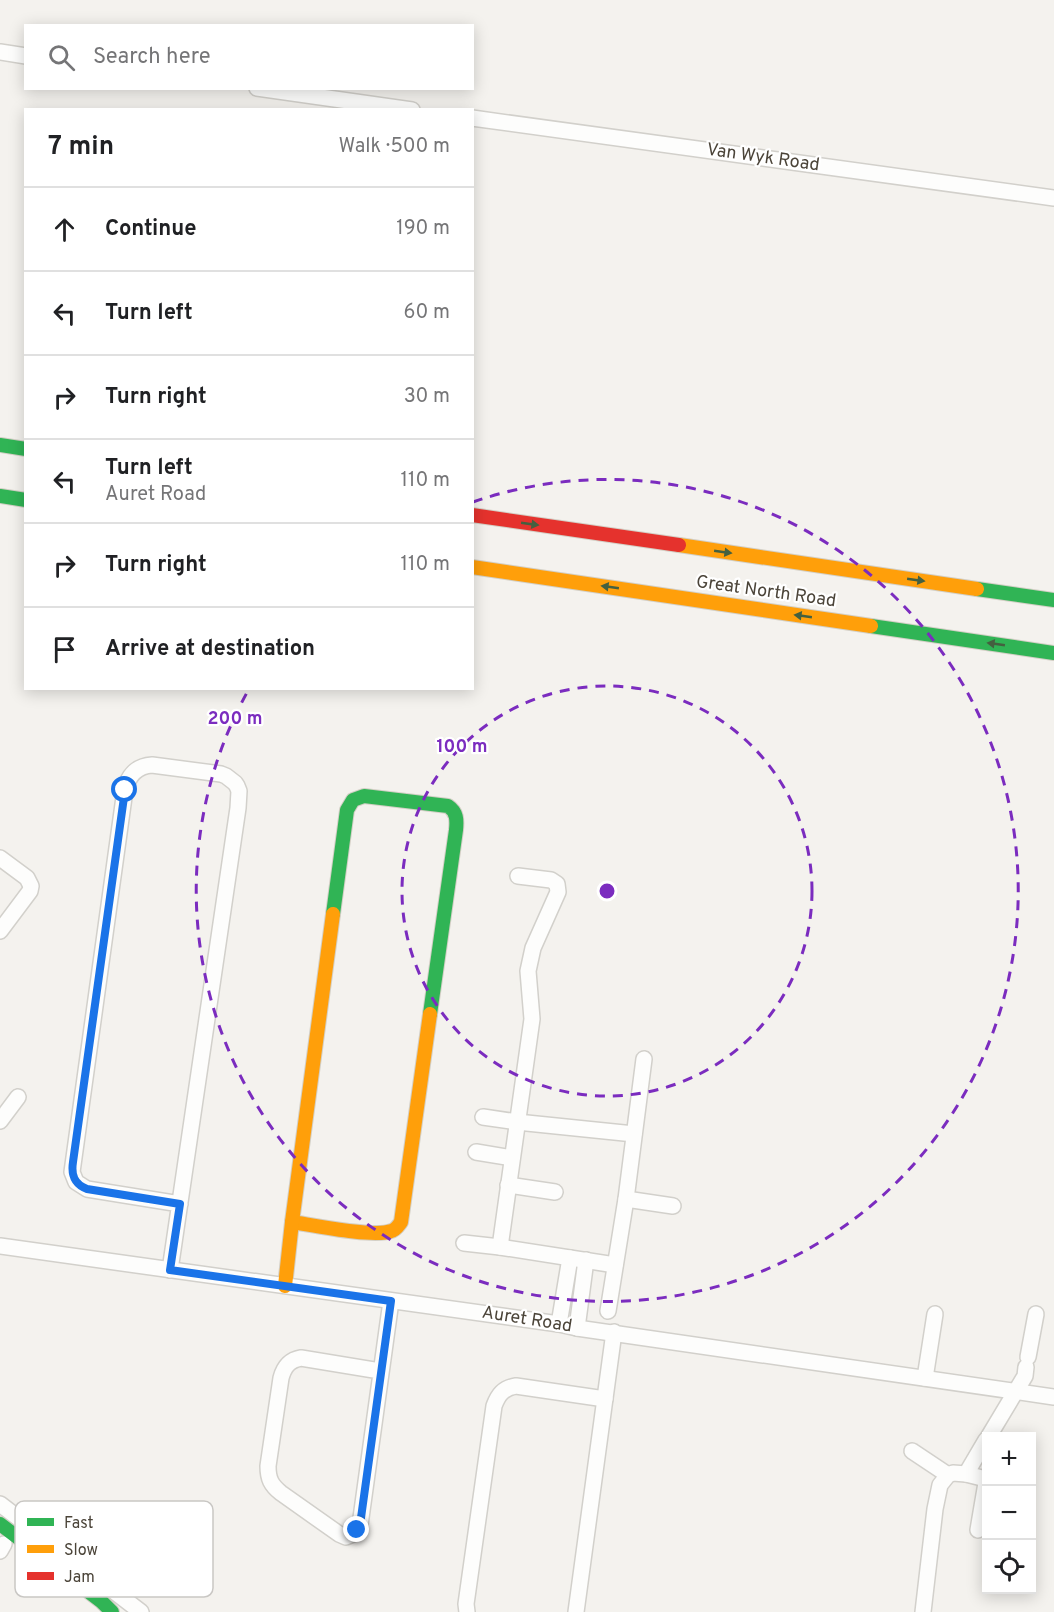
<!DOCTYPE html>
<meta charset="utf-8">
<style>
body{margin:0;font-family:Overpass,sans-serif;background:#f2f2f2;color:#202124}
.controls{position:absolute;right:18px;bottom:18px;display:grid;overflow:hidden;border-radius:0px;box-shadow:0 3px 15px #0003}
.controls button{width:54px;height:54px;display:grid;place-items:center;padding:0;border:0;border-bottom:2px solid #e0e0e0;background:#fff;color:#202124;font:30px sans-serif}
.stop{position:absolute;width:18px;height:18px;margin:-14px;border:4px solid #1a73e8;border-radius:50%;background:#fff}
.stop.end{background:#1a73e8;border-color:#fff;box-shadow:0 2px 6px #0008}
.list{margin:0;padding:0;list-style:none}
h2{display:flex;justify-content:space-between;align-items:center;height:78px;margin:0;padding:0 24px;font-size:26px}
h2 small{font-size:20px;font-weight:400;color:#757577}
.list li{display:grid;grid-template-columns:39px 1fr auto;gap:18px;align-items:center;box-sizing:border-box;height:84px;padding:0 24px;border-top:2px solid #e0e0e0}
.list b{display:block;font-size:22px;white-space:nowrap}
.list p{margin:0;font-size:20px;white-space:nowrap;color:#757577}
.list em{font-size:20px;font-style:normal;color:#757577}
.icon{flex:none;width:33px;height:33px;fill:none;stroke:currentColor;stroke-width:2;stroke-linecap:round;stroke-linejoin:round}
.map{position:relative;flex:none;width:1054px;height:1612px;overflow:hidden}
.search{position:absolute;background:#fff;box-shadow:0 3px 15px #0003;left:24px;top:24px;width:450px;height:66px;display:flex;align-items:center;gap:15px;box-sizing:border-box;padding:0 21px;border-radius:0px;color:#757577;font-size:22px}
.panel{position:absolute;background:#fff;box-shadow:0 3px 15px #0003;left:24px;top:108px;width:450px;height:582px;border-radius:0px}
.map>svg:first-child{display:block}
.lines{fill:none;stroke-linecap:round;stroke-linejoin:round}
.street-casing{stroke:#d2d0cb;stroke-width:18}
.fast-casing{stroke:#d3cfc5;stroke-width:16}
.slow-casing{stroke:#d3cfc5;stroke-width:16}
.jam-casing{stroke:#d3cfc5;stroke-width:16}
.street{stroke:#fdfdfc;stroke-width:15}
.fast{stroke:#30b455;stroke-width:14}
.slow{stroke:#ff9f0a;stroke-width:14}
.jam{stroke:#e5322d;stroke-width:14}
.oneway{fill:#446040}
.route{stroke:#1a73e8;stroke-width:8}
.ring{fill:none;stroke:#7b2cbf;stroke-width:3;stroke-dasharray:10 8}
.labels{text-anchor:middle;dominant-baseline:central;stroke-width:4.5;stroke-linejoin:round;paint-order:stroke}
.street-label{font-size:18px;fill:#4b4439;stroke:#fff}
.key{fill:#fff;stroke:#c9c7c4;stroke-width:1.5}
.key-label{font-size:16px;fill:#4b4439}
.centre{fill:#7b2cbf;stroke:#fff;stroke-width:3}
.ring-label{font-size:18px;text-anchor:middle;font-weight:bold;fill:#7b2cbf;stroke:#fff;stroke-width:4.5;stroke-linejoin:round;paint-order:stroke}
</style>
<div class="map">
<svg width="1054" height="1612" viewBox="0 0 1054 1612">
<rect width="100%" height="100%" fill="#f4f2ee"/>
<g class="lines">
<defs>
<g id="street">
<polyline points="0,52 26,56"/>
<polyline points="257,88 412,110"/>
<polyline points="472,118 1054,198"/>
<polyline points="0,858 27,878 31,886 30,891 0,931"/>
<polyline points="483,1117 517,1122 634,1134"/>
<polyline points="0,1121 18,1097"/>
<polyline points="476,1152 512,1158"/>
<polyline points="508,1185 555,1192"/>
<polyline points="626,1199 673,1206"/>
<polyline points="464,1243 500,1247 615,1265"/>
<polyline points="0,1246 559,1324 577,1328 1054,1397"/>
<polyline points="500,1247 532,1019 528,971 533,948 558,892 557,884 551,880 518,876"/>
<path d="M170,1270l68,-462 1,-17 -2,-5 -2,-3 -9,-7 -5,-2 -69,-9c-16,1 -24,11 -27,25l-53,382 4,10 11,7 93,15"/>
<polyline points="608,1311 626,1199 644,1059"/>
<polyline points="559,1324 570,1258"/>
<polyline points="577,1328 586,1260"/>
<polyline points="1028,1357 1036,1314"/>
<path d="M380,1371l-79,-13c-12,2 -17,9 -20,20l-13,88c0,13 3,19 13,27l58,41 7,3 9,-4 5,-8 31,-224"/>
<polyline points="925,1378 935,1314"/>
<polyline points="989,1436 1025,1376 1026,1367"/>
<polyline points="912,1451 948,1475"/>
<polyline points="966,1474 986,1440"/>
<polyline points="0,1504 141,1612"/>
<polyline points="978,1530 986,1483"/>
<polyline points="0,1551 4,1544"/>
<path d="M467,1612l-1,-8 28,-198c4,-11 9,-18 22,-20l89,13"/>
<polyline points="576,1612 614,1332"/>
<polyline points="923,1612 935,1509 940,1485 948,1475 953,1473 966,1474 986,1479"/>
</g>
<g id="fast">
<polyline points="0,445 26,449"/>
<polyline points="0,496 26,500"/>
<polyline points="977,589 1054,600"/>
<polyline points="871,626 1054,653"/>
<path d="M333,914l14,-104 6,-10 11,-4 84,10c9,6 9,14 8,24l-26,184"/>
<polyline points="0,1524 102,1602 112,1612"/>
</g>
<g id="slow">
<polyline points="679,545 977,589"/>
<polyline points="472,567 871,626"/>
<path d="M292,1222c20,3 83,16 99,9 5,-1 7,-5 10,-9l29,-208"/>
<polyline points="285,1286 292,1222 333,914"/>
</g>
<polyline id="jam" points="472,515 679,545"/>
</defs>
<use href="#street" class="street-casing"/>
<use href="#fast" class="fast-casing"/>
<use href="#slow" class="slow-casing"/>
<use href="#jam" class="jam-casing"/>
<use href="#street" class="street"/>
<use href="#fast" class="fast"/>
<use href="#slow" class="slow"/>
<use href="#jam" class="jam"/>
</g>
<defs><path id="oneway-solid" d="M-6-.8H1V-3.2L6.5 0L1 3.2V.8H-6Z" transform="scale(1.5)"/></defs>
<g class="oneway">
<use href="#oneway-solid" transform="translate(530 524) rotate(8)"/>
<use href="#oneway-solid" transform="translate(723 552) rotate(8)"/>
<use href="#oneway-solid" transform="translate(916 580) rotate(8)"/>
<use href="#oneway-solid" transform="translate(610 587) rotate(-172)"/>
<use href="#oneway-solid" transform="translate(803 616) rotate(-172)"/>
<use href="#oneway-solid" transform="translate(996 644) rotate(-172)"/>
</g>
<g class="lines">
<path class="route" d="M125,790l-52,372c-2,13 1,22 14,27l93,15 -10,66 221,31 -31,224 -3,5"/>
</g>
<g class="ring">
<circle cx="607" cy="891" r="205"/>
<path d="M473 502A411 411 0 1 1 249 689"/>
</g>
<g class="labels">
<g class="street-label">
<text transform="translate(763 158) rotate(8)">Van Wyk Road</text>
<text transform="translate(766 592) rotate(8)">Great North Road</text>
<text transform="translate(527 1320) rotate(9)">Auret Road</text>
</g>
</g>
<rect x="15" y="1501" width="198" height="96" rx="9" class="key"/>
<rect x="27" y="1518" width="27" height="8" fill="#30b455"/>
<rect x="27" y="1545" width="27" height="8" fill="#ff9f0a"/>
<rect x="27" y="1572" width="27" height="8" fill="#e5322d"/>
<g class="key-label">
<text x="64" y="1528">Fast</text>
<text x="64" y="1555">Slow</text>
<text x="64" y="1582">Jam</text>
</g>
<circle cx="607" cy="891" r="9" class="centre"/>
<g class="ring-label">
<text x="235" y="724">200 m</text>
<text x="462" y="752">100 m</text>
</g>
</svg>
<div class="controls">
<button>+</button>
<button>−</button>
<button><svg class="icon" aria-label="locate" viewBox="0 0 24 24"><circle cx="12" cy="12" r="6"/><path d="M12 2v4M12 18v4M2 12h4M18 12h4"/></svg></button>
</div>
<div class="stop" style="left:125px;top:790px"></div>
<div class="stop end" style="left:357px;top:1530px"></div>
<div class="search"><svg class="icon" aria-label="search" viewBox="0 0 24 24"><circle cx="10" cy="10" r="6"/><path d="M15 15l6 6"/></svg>Search here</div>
<section class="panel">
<h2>7 min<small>Walk · 500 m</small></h2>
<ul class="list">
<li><svg class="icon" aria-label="ahead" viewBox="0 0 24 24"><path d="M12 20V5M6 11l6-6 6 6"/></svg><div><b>Continue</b></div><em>190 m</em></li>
<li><svg class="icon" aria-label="left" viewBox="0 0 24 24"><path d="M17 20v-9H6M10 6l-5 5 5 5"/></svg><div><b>Turn left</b></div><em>60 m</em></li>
<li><svg class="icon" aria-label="right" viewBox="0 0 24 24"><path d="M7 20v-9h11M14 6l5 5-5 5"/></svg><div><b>Turn right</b></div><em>30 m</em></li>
<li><svg class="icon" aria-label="left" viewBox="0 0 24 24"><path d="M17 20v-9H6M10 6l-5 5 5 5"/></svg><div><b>Turn left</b><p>Auret Road</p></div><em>110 m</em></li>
<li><svg class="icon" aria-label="right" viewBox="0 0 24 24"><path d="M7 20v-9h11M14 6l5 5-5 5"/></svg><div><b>Turn right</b></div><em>110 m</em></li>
<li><svg class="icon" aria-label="arrive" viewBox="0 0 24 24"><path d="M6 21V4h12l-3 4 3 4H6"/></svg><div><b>Arrive at destination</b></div></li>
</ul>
</section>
</div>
